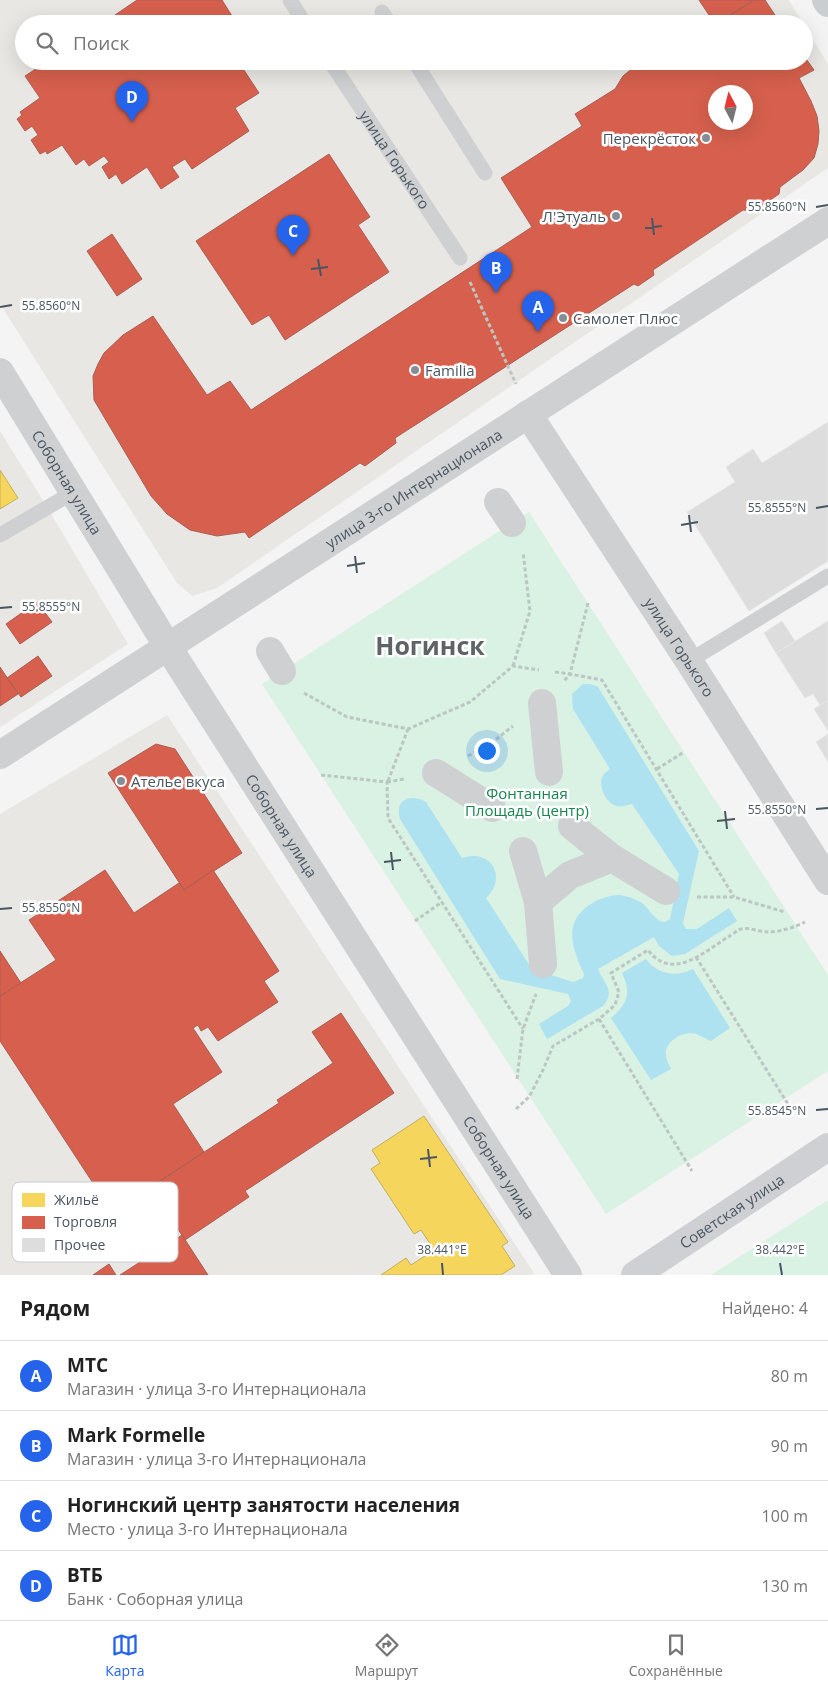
<!DOCTYPE html>
<html lang="ru">
<meta charset="utf-8">
<style>
body{margin:0;font-family:"Open Sans",sans-serif;background:#f2f2f2;color:#222}
.compass{position:absolute;left:708px;top:85px;width:45px;height:45px;border-radius:50%;background:#fff;box-shadow:0 5px 20px #0002;rotate:353deg}
.you{position:absolute;left:486px;top:750px;width:18px;height:18px;margin:-12px;border:4px solid #fff;border-radius:50%;background:#1a73e8;box-shadow:0 0 0 8px #1a73e833}
.badge{display:grid;place-items:center;width:32px;height:32px;border-radius:50%;background:#2563eb;color:#fff;font-size:16px;font-weight:700}
.pin{position:absolute;translate:-50% -41px;filter:drop-shadow(0 1px 2px #0008)}
.pin::after{content:'';position:absolute;top:26px;width:18px;height:15px;background:inherit;clip-path:polygon(0 0,100% 0,50% 100%)}
.list{margin:0;padding:0;list-style:none}
h2{display:flex;justify-content:space-between;align-items:center;height:65px;margin:0;padding:0 20px;font-size:21px}
h2 small{font-size:16px;font-weight:400;color:#767676}
.list li{display:grid;grid-template-columns:32px 1fr auto;gap:15px;align-items:center;box-sizing:border-box;height:70px;padding:0 20px;border-top:1px solid #e0e0e0}
.list b{display:block;font-size:19px;white-space:nowrap}
.list p{margin:0;font-size:16px;white-space:nowrap;color:#767676}
.list em{font-size:16px;font-style:normal;color:#767676}
.icon{flex:none;width:28px;height:28px;fill:none;stroke:currentColor;stroke-width:2;stroke-linecap:round;stroke-linejoin:round}
.map{position:relative;flex:none;width:828px;height:1275px;overflow:hidden}
.search{position:absolute;background:#fff;box-shadow:0 5px 20px #0002;left:15px;right:15px;top:15px;height:55px;display:flex;align-items:center;gap:12px;box-sizing:border-box;padding:0 18px;border-radius:28px;color:#767676;font-size:19px}
.sheet{height:345px;background:#fff}
nav{display:flex;justify-content:space-around;align-items:center;box-sizing:border-box;height:70px;border-top:1px solid #e0e0e0;background:#fff;font-size:14px;color:#767676}
nav a{display:grid;justify-items:center;gap:2px}
nav .on{color:#2563eb}
.map>svg:first-child{display:block}
.commercial{fill:#e8e7e3;fill-rule:evenodd}
.green{fill:#d9f2e3}
.water{fill:#aee2f0}
.homes{fill:#f6d55c;stroke:#c2af5e}
.shops{fill:#d6604d;stroke:#ac5d53;fill-rule:evenodd}
.building{fill:#ddddde;stroke:#e5e6e7}
.lines{fill:none;stroke-linecap:round;stroke-linejoin:round}
.path{stroke:#bcc7c4;stroke-width:3;stroke-dasharray:4 2.5;stroke-linecap:butt}
.lane{stroke:#ced0d2;stroke-width:15}
.street{stroke:#ced0d2;stroke-width:28}
.secondary{stroke:#ced0d4;stroke-width:28}
.primary{stroke:#caced1;stroke-width:28}
.ticks{fill:none;stroke:#4a5661;stroke-width:2}
.poi-dot{fill:#868d94;stroke:#fff;stroke-width:2}
.labels{text-anchor:middle;dominant-baseline:central;stroke-width:5;stroke-linejoin:round;paint-order:stroke}
.poi-label{font-size:15px;fill:#4a5661;stroke:#fff;text-anchor:start}
.street-label{font-size:15px;fill:#4a5661;stroke:#fff}
.park-label{font-size:15px;fill:#17864f;stroke:#fff}
.town-label{font-size:25px;font-weight:bold;fill:#5f6368;stroke:#fff}
.key{fill:#fff;stroke:#c9ccd0;stroke-width:1}
.key-label{font-size:14px;fill:#4a5661}
.ticks-label{font-size:12px;text-anchor:middle;fill:#4a5661;stroke:#fff;stroke-width:5;stroke-linejoin:round;paint-order:stroke}
</style>
<div class="map">
<svg width="828" height="1275" viewBox="0 0 828 1275">
<rect width="100%" height="100%" fill="#f4f4f4"/>
<g class="commercial">
<path d="M0,0h789l14,24h-779v37h780v-36l24,39v104l-611,420 -25,8 -15,-13 -177,-279zM716,92h30v30h-30z"/>
<polygon points="0,431 47,507 128,644 0,727"/>
<polygon points="167,715 534,1273 530,1275 0,1275 0,814"/>
</g>
<g class="green">
<polygon points="529,512 828,975 828,1071 606,1214 262,684"/>
<polygon points="828,1200 828,1275 711,1275"/>
</g>
<g class="water">
<path d="M583,684h7l8,3 101,164 -16,72 3,6h11l32,-21 8,13 -52,33 -13,2 -13,-10 -5,-9 -56,32c6,15 18,22 5,37l-56,33 -8,-15 29,-18 3,-5 -3,-7 -68,-15 -100,-160c-6,-20 11,-26 26,-17l36,56c29,-10 46,19 24,40l46,71 41,13 10,-4 1,-4c-14,-30 -22,-56 14,-74 8,-3 19,-7 26,-4 6,1 13,4 18,7 8,6 12,18 23,19l5,-3 9,-45 -47,-70c-6,2 -14,4 -20,0 -8,-6 -15,-21 -8,-30 2,-2 4,-3 6,-5l-37,-60 -1,-15z"/>
<path d="M646,959c11,15 30,19 47,10l37,59 -19,13c-5,-2 -10,-5 -15,-7 -13,-4 -33,8 -30,23 1,4 3,8 5,12l-20,11 -40,-62c16,-14 21,-24 11,-45z"/>
</g>
<g class="homes">
<polygon points="0,470 18,498 0,509"/>
<polygon points="424,1116 508,1242 502,1246 515,1266 501,1275 381,1275 406,1258 411,1265 434,1250 421,1230 414,1234 371,1169 380,1163 372,1150"/>
</g>
<g class="shops">
<polygon points="137,0 222,0 237,24 121,24 115,15"/>
<polygon points="699,0 753,0 717,24 715,24"/>
<polygon points="754,0 765,0 781,24 717,24"/>
<path d="M804,56l10,14 -15,8 12,23 6,15 2,15 -1,13 -4,14 -11,12 -23,17 -1,7 -25,17 -11,-1 -90,60 1,5 -16,11 -4,-2 -239,154 1,5 -31,23 -5,-3 -111,75 -4,-6 -28,4 -27,-6 -23,-16 -16,-18 -57,-96 -1,-24 5,-12 6,-11 19,-18 30,-19 54,79 23,-14 21,29 281,-183 -31,-49 81,-52 -7,-12 40,-25 8,-13 16,-13 3,-2h162zM716,92h30v30h-30z"/>
<polygon points="48,61 238,61 259,93 235,108 249,131 192,169 185,159 172,167 179,177 161,189 147,167 122,184 116,174 109,179 102,167 109,162 104,156 89,166 84,159 76,165 62,145 47,154 46,151 40,154 31,140 38,135 32,126 25,131 17,119 22,115 20,112 40,98 25,76"/>
<polygon points="329,154 370,217 358,225 389,272 285,340 269,315 252,325 196,241"/>
<polygon points="112,234 142,279 117,296 87,251"/>
<polygon points="37,602 52,622 20,644 6,624"/>
<polygon points="38,656 52,676 21,697 7,678"/>
<polygon points="0,667 18,694 0,706"/>
<polygon points="156,744 175,749 242,853 184,890 108,773"/>
<polygon points="105,870 134,913 179,883 184,890 213,870 279,971 264,981 278,1002 218,1041 208,1027 201,1031 198,1025 193,1028 222,1072 173,1104 204,1152 151,1187 166,1210 127,1235 0,1041 0,996 56,960 29,920"/>
<polygon points="0,951 21,983 0,996"/>
<polygon points="341,1013 394,1093 245,1191 249,1197 185,1240 151,1187 279,1103 277,1100 333,1063 312,1032"/>
<polygon points="182,1235 208,1275 120,1275"/>
<polygon points="109,1264 116,1275 93,1275"/>
</g>
<g class="building">
<polygon points="828,422 828,561 749,611 687,512 735,482 726,467 753,449 762,463"/>
<polygon points="782,621 795,641 776,653 764,633"/>
<polygon points="828,621 828,700 820,705 813,694 805,698 776,653"/>
<polygon points="828,700 828,731 814,709"/>
<polygon points="828,734 828,762 816,742"/>
</g>
<g class="lines">
<g class="path">
<polyline points="470,282 516,384"/>
<polyline points="588,603 570,674 602,680 734,897"/>
<polyline points="513,666 530,611 523,552"/>
<polyline points="555,672 570,674 564,681"/>
<polyline points="304,693 347,717 408,729 470,702 513,666 539,670"/>
<polyline points="468,756 494,741 513,726"/>
<polyline points="657,769 684,752"/>
<polyline points="321,775 387,782 388,818 523,1029"/>
<polyline points="388,781 408,729"/>
<polyline points="387,782 404,779"/>
<polyline points="697,897 734,897 785,912"/>
<polyline points="415,921 442,902"/>
<polyline points="696,957 791,1109"/>
<polyline points="599,1019 692,1171"/>
<polyline points="517,1079 523,1029 536,994"/>
<path d="M516,1109l13,-12 14,-27 10,-24 46,-27 16,-14 4,-13 -8,-19 37,-23c24,32 56,2 80,-13 4,-2 9,-7 13,-8 8,-2 19,3 27,3 12,0 27,-5 37,-10"/>
</g>
<g class="lane">
<polyline points="290,0 305,24"/>
<polyline points="382,12 390,24"/>
<path id="s1" d="M330,61l130,197"/>
<polyline points="414,61 485,173"/>
<polyline points="0,535 74,492"/>
<polyline points="689,661 828,576"/>
</g>
<g class="street">
<path id="s2" d="M0,372l168,275 400,628"/>
<path id="s3" d="M528,414l161,247 139,220"/>
<polyline points="498,502 512,523"/>
<polyline points="270,651 282,671"/>
<polyline points="542,703 549,772"/>
<path id="s4" d="M0,755l828,-534"/>
<polyline points="436,773 492,808"/>
<polyline points="572,826 612,858"/>
<polyline points="523,851 538,902"/>
<polyline points="543,964 538,902 570,875 612,858 666,891"/>
</g>
<path class="secondary" id="s5" d="M635,1275l193,-128"/>
<polyline class="primary" points="826,0 828,3"/>
</g>
<path class="ticks" d="M816,207l12,-2M652,218l2,17M645,228l17,-2M318,259l3,17M311,269l17,-2M0,307l12,-2M816,508l12,-2M689,515l2,17M681,525l17,-3M355,556l2,17M347,566l18,-3M0,608l12,-1M816,809l12,-1M725,811l2,18M717,821l18,-2M391,852l2,18M384,862l17,-2M0,909l12,-1M816,1110l12,-1M428,1149l2,18M420,1159l17,-2M442,1263l1,12M780,1263l2,12"/>
<g class="poi-dot">
<circle cx="706" cy="138" r="5"/>
<circle cx="616" cy="216" r="5"/>
<circle cx="563" cy="318" r="5"/>
<circle cx="415" cy="370" r="5"/>
<circle cx="121" cy="781" r="5"/>
</g>
<g class="labels">
<g class="poi-label">
<text x="696" y="138" text-anchor="end">Перекрёсток</text>
<text x="606" y="216" text-anchor="end">Л'Этуаль</text>
<text x="573" y="318">Самолет Плюс</text>
<text x="425" y="370">Familia</text>
<text x="131" y="781">Ателье вкуса</text>
</g>
<g class="street-label">
<text stroke="none"><textPath href="#s1" startOffset="118">улица Горького</textPath></text>
<text stroke="none"><textPath href="#s2" startOffset="129">Соборная улица</textPath></text>
<text stroke="none"><textPath href="#s4" startOffset="492">улица 3-го Интернационала</textPath></text>
<text stroke="none"><textPath href="#s3" startOffset="278">улица Горького</textPath></text>
<text stroke="none"><textPath href="#s2" startOffset="534">Соборная улица</textPath></text>
<text stroke="none"><textPath href="#s2" startOffset="939">Соборная улица</textPath></text>
<text stroke="none"><textPath href="#s5" startOffset="116">Советская улица</textPath></text>
</g>
<g class="park-label">
<text x="527" y="793">Фонтанная<tspan x="527" dy="17">Площадь (центр)</tspan></text>
</g>
<g class="town-label">
<text x="430" y="645">Ногинск</text>
</g>
</g>
<rect x="12" y="1182" width="166" height="80" rx="8" class="key"/>
<rect x="22" y="1193" width="23" height="14" fill="#f6d55c"/>
<rect x="22" y="1216" width="23" height="13" fill="#d6604d"/>
<rect x="22" y="1238" width="23" height="14" fill="#ddddde"/>
<g class="key-label">
<text x="54" y="1205">Жильё</text>
<text x="54" y="1227">Торговля</text>
<text x="54" y="1250">Прочее</text>
</g>
<g class="ticks-label">
<text x="777" y="211">55.8560°N</text>
<text x="51" y="310">55.8560°N</text>
<text x="777" y="512">55.8555°N</text>
<text x="51" y="611">55.8555°N</text>
<text x="777" y="814">55.8550°N</text>
<text x="51" y="912">55.8550°N</text>
<text x="777" y="1115">55.8545°N</text>
<text x="442" y="1254">38.441°E</text>
<text x="780" y="1254">38.442°E</text>
</g>
</svg>
<svg class="compass" viewBox="-18 -18 36 36"><path d="M0-13l5 13h-10z" fill="#e53935"/><path d="M0 13l5-13h-10z" fill="#767676"/></svg>
<div class="you"></div>
<div class="pin badge" style="left:538px;top:332px">A</div>
<div class="pin badge" style="left:496px;top:293px">B</div>
<div class="pin badge" style="left:293px;top:256px">C</div>
<div class="pin badge" style="left:132px;top:122px">D</div>
<div class="search"><svg class="icon" aria-label="search" viewBox="0 0 24 24"><circle cx="10" cy="10" r="6"/><path d="M15 15l6 6"/></svg>Поиск</div>
</div>
<section class="sheet">
<h2>Рядом<small>Найдено: 4</small></h2>
<ul class="list">
<li><span class="badge">A</span><div><b>МТС</b><p>Магазин · улица 3-го Интернационала</p></div><em>80 m</em></li>
<li><span class="badge">B</span><div><b>Mark Formelle</b><p>Магазин · улица 3-го Интернационала</p></div><em>90 m</em></li>
<li><span class="badge">C</span><div><b>Ногинский центр занятости населения</b><p>Место · улица 3-го Интернационала</p></div><em>100 m</em></li>
<li><span class="badge">D</span><div><b>ВТБ</b><p>Банк · Соборная улица</p></div><em>130 m</em></li>
</ul>
</section>
<nav>
<a class="on"><svg class="icon" aria-label="map" viewBox="0 0 24 24"><path d="M3 6l6-2 6 2 6-2v14l-6 2-6-2-6 2zM9 4v14M15 6v14"/></svg>Карта</a>
<a><svg class="icon" aria-label="directions" viewBox="0 0 24 24"><path d="M12 3l9 9-9 9-9-9zM9 14v-3h6M13 9l2 2-2 2"/></svg>Маршрут</a>
<a><svg class="icon" aria-label="saved" viewBox="0 0 24 24"><path d="M7 4h10v16l-5-4-5 4z"/></svg>Сохранённые</a>
</nav>
